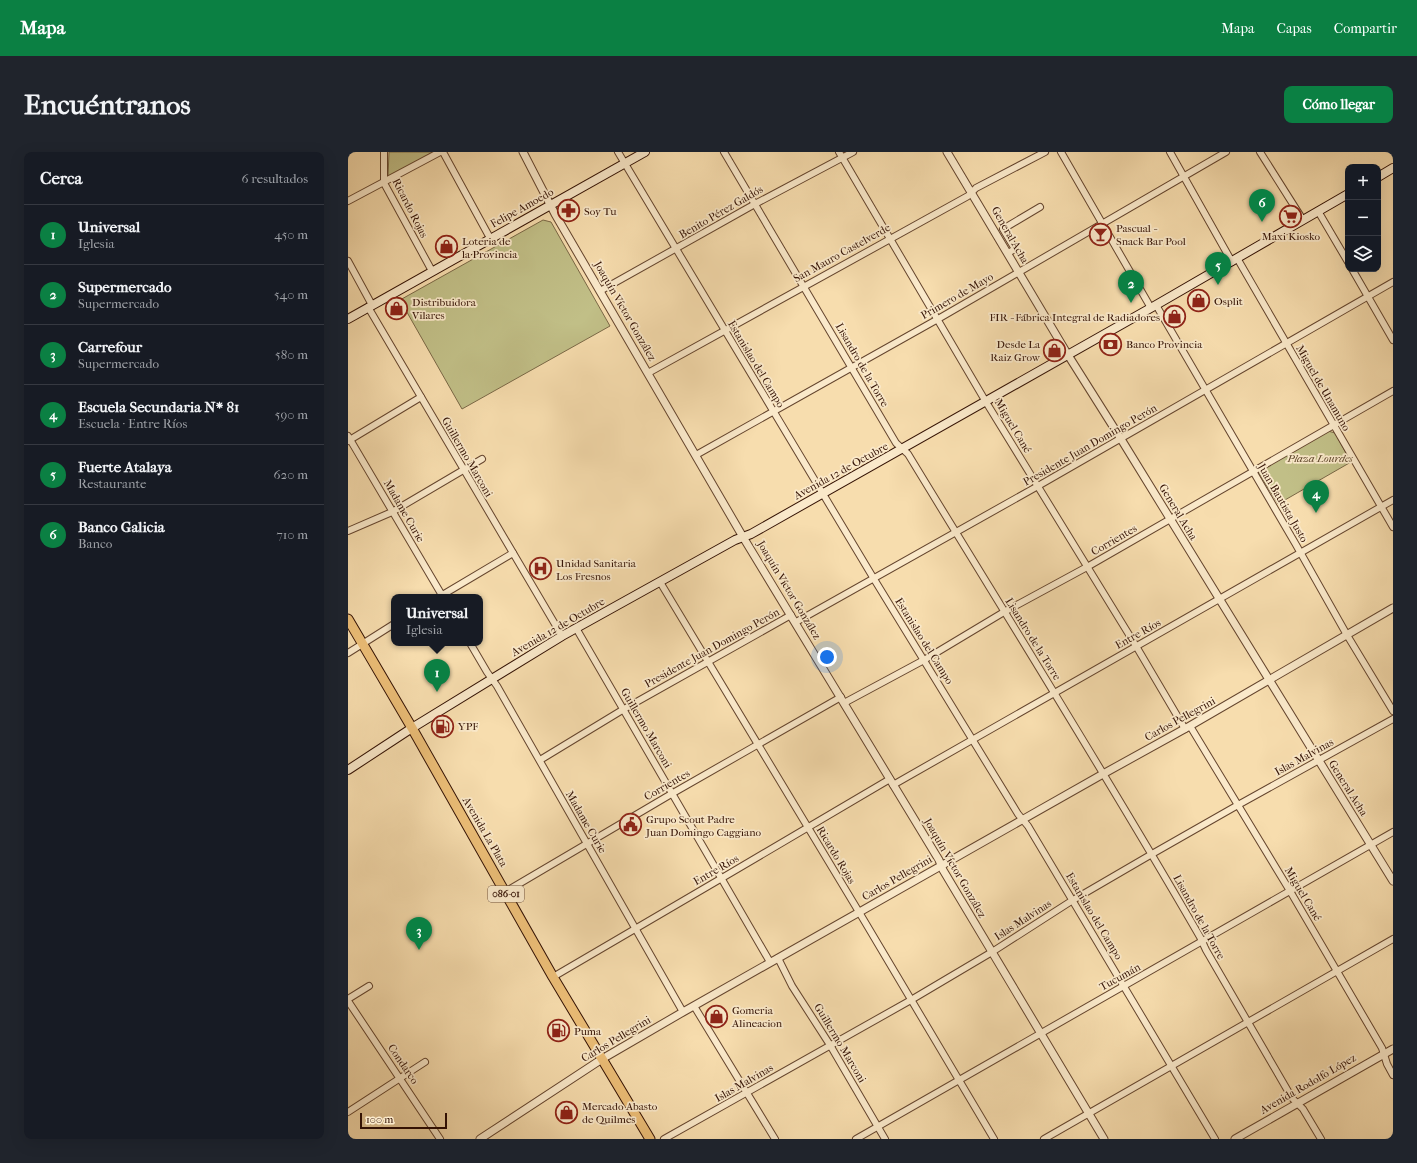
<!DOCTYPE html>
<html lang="es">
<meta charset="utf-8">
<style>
body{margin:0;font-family:"IM FELL French Canon",serif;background:#20242c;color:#f1f3f6}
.controls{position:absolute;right:12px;top:12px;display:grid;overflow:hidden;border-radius:8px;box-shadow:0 4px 16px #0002}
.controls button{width:36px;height:36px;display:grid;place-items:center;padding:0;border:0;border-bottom:1px solid #363941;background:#171b24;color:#f1f3f6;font:20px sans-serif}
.scale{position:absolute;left:12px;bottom:10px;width:87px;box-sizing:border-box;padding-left:4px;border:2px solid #341204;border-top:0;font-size:11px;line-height:14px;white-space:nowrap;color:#341204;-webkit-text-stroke:3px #fae9ca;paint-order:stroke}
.you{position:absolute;left:479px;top:505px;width:14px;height:14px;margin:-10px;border:3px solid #fff;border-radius:50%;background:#1a73e8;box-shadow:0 0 0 6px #1a73e833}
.badge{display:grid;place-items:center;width:26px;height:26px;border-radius:50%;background:#0b8043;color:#fff;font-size:13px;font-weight:700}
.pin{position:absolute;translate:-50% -33px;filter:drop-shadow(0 1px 2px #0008)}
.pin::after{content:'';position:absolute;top:21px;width:14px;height:12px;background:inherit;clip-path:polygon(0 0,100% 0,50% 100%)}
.popup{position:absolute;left:43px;top:442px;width:92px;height:52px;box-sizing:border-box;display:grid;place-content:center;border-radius:8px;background:#171b24;filter:drop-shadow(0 1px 3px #0005);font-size:13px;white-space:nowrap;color:#9ea1a6}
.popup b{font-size:15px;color:#f1f3f6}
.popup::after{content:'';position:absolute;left:50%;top:100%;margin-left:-8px;border:8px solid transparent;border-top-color:#171b24}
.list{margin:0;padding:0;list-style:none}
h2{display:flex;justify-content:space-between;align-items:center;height:52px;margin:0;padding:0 16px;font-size:17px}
h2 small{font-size:13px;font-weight:400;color:#9ea1a6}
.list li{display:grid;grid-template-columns:26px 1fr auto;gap:12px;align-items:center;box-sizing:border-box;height:60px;padding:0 16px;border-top:1px solid #363941}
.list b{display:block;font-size:15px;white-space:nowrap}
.list p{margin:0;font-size:13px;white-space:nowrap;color:#9ea1a6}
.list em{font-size:13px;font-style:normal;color:#9ea1a6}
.icon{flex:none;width:22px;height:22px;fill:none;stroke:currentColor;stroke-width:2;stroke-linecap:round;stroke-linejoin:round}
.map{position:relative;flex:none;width:1045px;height:987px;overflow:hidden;border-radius:8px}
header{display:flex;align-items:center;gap:24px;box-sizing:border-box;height:56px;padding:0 20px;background:#0b8043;color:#fff}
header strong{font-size:19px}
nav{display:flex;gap:22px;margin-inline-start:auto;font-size:14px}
.intro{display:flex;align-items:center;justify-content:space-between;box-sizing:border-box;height:96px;padding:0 24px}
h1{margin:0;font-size:28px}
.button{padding:10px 18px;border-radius:8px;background:#0b8043;color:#fff;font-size:14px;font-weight:700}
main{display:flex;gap:24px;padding:0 24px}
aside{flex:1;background:#171b24;border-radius:8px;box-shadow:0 4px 16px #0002}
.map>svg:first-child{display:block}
.green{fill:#c1bf87;stroke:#7a6846}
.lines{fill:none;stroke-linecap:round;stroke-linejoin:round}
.minor-casing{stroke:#65452e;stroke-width:8}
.tertiary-casing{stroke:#65452e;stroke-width:9}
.secondary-casing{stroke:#341204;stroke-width:10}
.primary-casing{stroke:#341204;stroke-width:11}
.minor{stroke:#fae9ca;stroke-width:6}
.tertiary{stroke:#fae9ca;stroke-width:7}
.secondary{stroke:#fae9ca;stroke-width:8}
.primary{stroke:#ecbe77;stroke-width:9}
.labels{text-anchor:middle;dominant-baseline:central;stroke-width:3.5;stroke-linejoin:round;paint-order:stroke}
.shield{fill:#fae9ca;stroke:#6f523f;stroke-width:1}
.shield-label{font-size:10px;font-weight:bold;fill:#341204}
.street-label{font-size:11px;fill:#341204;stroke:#fae9ca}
.poi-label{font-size:11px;fill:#341204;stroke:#fae9ca;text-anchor:start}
.park-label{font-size:11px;font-style:italic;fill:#5e462b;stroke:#fae9ca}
</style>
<header>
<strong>Mapa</strong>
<nav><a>Mapa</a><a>Capas</a><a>Compartir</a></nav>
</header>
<div class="intro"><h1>Encuéntranos</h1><a class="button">Cómo llegar</a></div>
<main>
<aside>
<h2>Cerca<small>6 resultados</small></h2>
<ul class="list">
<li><span class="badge">1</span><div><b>Universal</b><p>Iglesia</p></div><em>450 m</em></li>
<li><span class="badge">2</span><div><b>Supermercado</b><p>Supermercado</p></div><em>540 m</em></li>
<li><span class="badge">3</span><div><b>Carrefour</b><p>Supermercado</p></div><em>580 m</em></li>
<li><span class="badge">4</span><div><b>Escuela Secundaria N* 81</b><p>Escuela · Entre Ríos</p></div><em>590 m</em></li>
<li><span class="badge">5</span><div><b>Fuerte Atalaya</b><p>Restaurante</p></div><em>620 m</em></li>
<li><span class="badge">6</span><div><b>Banco Galicia</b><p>Banco</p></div><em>710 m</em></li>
</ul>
</aside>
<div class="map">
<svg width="1045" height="987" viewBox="0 0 1045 987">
<rect width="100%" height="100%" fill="#f7ddae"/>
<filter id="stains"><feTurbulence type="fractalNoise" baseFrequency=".005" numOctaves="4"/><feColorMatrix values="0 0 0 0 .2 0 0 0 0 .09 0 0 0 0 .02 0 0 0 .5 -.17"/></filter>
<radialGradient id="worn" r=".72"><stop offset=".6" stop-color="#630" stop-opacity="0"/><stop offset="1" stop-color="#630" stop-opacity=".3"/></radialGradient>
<g class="green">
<polygon points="41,0 87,0 40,25"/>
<polygon points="195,68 203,70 262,174 114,257 52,148"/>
<polygon points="980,279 987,281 1003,310 930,352 910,320"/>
</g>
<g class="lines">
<defs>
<g id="minor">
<polyline points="36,0 36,31 84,119"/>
<polyline points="95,0 142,86"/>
<polyline points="270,0 526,427 670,662 680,674 867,987"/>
<path d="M376,0l172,291 12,11c98,161 198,320 292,483l6,13 86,148 11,11 18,30"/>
<polyline points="491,0 638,250 788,494 837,577"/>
<polyline points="713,0 803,156"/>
<polyline points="822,0 884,110"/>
<polyline points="912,0 955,68"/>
<polyline points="0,49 92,0"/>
<polyline points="970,59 1000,110"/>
<polyline points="660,101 667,97 655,77 692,55"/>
<polyline points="889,106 1045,375"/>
<polyline points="0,109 24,153"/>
<polyline points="1004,117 1045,188"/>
<polyline points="252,139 407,52 505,0"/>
<polyline points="808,153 947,391 999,483 1045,559"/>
<polyline points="20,155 214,484"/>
<polyline points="300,221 620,44 628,36 697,0"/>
<polyline points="0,284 95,445"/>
<polyline points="0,289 73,245"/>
<polyline points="348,303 590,167 878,0"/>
<polyline points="0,379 44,360 134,307"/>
<polyline points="312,430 511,760 646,987"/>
<polyline points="91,445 165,401"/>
<polyline points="448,470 690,334 1045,130"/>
<polyline points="228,476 422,810"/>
<polyline points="122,491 139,520 149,534 335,860"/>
<polyline points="0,501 46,472"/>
<polyline points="496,551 576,508 656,460 739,415 1045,239"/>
<polyline points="842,574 942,739 1034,896 1039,912 1045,923"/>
<polyline points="192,608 276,557 443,463"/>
<polyline points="545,633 1045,348"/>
<polyline points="157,740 325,641 493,545"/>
<polyline points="430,806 444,834 482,893 537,987"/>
<polyline points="205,825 374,726 542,627"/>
<polyline points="0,847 21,834"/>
<polyline points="0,849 92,987"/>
<polyline points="346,854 427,987"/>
<polyline points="0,960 77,910"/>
<polyline points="316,987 563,848 644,800 725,748 804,702 890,653 1045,567"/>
<polyline points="508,987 1045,680"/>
<polyline points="696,987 1045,787"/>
</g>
<g id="tertiary">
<polyline points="175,0 207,62 395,385 591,708 595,718 756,987"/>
<polyline points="599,0 720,203 773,287 1045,729"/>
<polyline points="132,987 254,907 335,860 755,622 840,575 1045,456"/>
<polyline points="887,987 1045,897"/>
</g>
<g id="secondary">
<polyline points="1030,25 1045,16"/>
<polyline points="0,167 297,0"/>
<polyline points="0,618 64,576 214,484 387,388 403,382 808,153 1000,42"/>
</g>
<polyline id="primary" points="0,467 64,576 205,825 302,987"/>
</defs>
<use href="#minor" class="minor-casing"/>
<use href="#tertiary" class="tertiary-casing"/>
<use href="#secondary" class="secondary-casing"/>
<use href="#primary" class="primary-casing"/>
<use href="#minor" class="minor"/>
<use href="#tertiary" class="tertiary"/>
<use href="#secondary" class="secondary"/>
<use href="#primary" class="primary"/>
</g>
<defs>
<symbol id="pharmacy-ring" viewBox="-11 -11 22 22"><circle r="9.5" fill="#fae9ca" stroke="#8f2418" stroke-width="1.5"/><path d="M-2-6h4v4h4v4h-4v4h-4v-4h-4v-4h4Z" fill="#8f2418"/></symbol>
<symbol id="supermarket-ring" viewBox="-11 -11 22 22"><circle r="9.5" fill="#fae9ca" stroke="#8f2418" stroke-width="1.5"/><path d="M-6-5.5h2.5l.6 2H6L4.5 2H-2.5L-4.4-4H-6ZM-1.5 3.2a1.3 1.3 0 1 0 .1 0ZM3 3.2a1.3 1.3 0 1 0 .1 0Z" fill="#8f2418"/></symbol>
<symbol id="bar-ring" viewBox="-11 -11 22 22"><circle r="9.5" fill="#fae9ca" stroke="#8f2418" stroke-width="1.5"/><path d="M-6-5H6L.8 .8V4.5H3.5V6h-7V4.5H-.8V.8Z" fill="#8f2418"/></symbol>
<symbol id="shop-ring" viewBox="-11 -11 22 22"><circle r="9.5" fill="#fae9ca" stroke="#8f2418" stroke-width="1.5"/><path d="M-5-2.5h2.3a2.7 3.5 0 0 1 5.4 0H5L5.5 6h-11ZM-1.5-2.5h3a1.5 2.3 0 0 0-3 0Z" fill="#8f2418"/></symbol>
<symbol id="bank-ring" viewBox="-11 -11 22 22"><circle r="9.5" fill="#fae9ca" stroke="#8f2418" stroke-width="1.5"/><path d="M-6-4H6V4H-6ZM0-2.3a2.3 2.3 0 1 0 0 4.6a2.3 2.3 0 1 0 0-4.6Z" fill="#8f2418"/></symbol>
<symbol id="hospital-ring" viewBox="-11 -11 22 22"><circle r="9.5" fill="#fae9ca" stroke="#8f2418" stroke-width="1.5"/><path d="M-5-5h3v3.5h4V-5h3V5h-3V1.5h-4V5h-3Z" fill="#8f2418"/></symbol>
<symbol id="fuel-ring" viewBox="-11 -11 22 22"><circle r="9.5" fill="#fae9ca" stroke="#8f2418" stroke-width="1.5"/><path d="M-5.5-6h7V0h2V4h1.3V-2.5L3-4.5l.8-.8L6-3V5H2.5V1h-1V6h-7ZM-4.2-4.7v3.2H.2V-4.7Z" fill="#8f2418"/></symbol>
<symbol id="civic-ring" viewBox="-11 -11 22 22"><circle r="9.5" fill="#fae9ca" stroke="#8f2418" stroke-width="1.5"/><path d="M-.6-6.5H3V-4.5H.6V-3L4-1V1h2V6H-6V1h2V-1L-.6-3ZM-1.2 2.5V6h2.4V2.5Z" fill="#8f2418"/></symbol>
</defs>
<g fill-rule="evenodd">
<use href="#pharmacy-ring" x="208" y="46" width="25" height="25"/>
<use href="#supermarket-ring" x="930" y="52" width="25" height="25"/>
<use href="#bar-ring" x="740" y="70" width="25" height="25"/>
<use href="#shop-ring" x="86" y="82" width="25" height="25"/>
<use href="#shop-ring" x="838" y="136" width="25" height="25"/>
<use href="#shop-ring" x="36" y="144" width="25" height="25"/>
<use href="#shop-ring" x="814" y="152" width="25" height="25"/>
<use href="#bank-ring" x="750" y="180" width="25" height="25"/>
<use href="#shop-ring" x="694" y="186" width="25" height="25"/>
<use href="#hospital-ring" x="180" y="404" width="25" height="25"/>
<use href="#fuel-ring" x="82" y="562" width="25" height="25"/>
<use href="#civic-ring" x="270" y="660" width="25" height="25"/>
<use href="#shop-ring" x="356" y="852" width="25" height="25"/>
<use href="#fuel-ring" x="198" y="866" width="25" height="25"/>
<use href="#shop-ring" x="206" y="948" width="25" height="25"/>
</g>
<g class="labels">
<rect class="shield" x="140" y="734" width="36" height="16" rx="3"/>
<g class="shield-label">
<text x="158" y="742">086-01</text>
</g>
<g class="street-label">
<text transform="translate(62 56) rotate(63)">Ricardo Rojas</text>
<text transform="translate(174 56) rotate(-29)">Felipe Amoedo</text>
<text transform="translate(373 60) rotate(-30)">Benito Pérez Galdós</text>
<text transform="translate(662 83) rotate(60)">General Acha</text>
<text transform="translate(494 101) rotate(-29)">San Mauro Castelverde</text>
<text transform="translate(609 144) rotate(-30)">Primero de Mayo</text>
<text transform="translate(277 159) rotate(60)">Joaquín Víctor González</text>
<text transform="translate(408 212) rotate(59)">Estanislao del Campo</text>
<text transform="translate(514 213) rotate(60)">Lisandro de la Torre</text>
<text transform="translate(975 236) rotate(60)">Miguel de Unamuno</text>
<text transform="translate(665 274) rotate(59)">Miguel Cané</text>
<text transform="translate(742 293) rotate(-30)">Presidente Juan Domingo Perón</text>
<text transform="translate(119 305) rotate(60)">Guillermo Marconi</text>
<text transform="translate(493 319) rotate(-29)">Avenida 12 de Octubre</text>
<text transform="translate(935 351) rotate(60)">Juan Bautista Justo</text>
<text transform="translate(56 359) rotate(60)">Madame Curie</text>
<text transform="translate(830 360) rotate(59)">General Acha</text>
<text transform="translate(766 388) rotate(-30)">Corrientes</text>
<text transform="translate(441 438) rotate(59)">Joaquín Víctor González</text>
<text transform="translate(210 475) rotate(-30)">Avenida 12 de Octubre</text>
<text transform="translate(790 482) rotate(-29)">Entre Ríos</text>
<text transform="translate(685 487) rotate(58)">Lisandro de la Torre</text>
<text transform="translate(576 489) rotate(58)">Estanislao del Campo</text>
<text transform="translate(364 496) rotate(-29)">Presidente Juan Domingo Perón</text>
<text transform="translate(832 567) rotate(-29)">Carlos Pellegrini</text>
<text transform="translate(298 576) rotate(60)">Guillermo Marconi</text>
<text transform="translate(956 605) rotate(-29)">Islas Malvinas</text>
<text transform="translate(319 633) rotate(-30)">Corrientes</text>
<text transform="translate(1000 636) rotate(58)">General Acha</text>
<text transform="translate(238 670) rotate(60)">Madame Curie</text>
<text transform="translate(137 680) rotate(60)">Avenida La Plata</text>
<text transform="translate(488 703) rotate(59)">Ricardo Rojas</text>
<text transform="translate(607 716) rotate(60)">Joaquín Víctor González</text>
<text transform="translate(368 718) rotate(-30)">Entre Ríos</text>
<text transform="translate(549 726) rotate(-30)">Carlos Pellegrini</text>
<text transform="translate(955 742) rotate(59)">Miguel Cané</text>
<text transform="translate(746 764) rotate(59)">Estanislao del Campo</text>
<text transform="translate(851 765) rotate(61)">Lisandro de la Torre</text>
<text transform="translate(675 768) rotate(-33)">Islas Malvinas</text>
<text transform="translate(772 825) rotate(-29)">Tucumán</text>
<text transform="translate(268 887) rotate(-31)">Carlos Pellegrini</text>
<text transform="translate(492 891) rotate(59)">Guillermo Marconi</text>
<text transform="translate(55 912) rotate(56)">Condarco</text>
<text transform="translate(396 931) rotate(-30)">Islas Malvinas</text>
<text transform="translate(960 932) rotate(-30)">Avenida Rodolfo López</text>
</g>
<g class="poi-label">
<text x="236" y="59">Soy Tu</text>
<text x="768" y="76">Pascual -<tspan x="768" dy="13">Snack Bar Pool</tspan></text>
<text x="943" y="84" text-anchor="middle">Maxi Kiosko</text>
<text x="114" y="89">Loteria de<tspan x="114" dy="13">la Provincia</tspan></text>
<text x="866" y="149">Osplit</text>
<text x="64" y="150">Distribuidora<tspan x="64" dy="13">Vilares</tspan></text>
<text x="812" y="165" text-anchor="end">FIR - Fábrica Integral de Radiadores</text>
<text x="692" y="192" text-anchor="end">Desde La<tspan x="692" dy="13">Raiz Grow</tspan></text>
<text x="778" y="192">Banco Provincia</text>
<text x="208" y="411">Unidad Sanitaria<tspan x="208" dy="13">Los Fresnos</tspan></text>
<text x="110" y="574">YPF</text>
<text x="298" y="667">Grupo Scout Padre<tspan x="298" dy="13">Juan Domingo Caggiano</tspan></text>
<text x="384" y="858">Gomeria<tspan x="384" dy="13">Alineacion</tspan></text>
<text x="226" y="879">Puma</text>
<text x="234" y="954">Mercado Abasto<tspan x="234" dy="13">de Quilmes</tspan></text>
</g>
<g class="park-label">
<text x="972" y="306">Plaza Lourdes</text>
</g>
</g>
<rect width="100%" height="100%" filter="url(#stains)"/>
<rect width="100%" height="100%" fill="url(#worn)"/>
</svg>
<div class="controls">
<button>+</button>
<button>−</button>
<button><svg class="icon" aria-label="layers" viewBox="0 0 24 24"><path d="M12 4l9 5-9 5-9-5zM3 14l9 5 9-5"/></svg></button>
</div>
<div class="scale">100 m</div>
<div class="you"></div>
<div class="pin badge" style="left:89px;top:540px">1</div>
<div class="popup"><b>Universal</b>Iglesia</div>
<div class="pin badge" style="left:783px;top:151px">2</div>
<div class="pin badge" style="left:71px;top:798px">3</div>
<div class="pin badge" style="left:968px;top:361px">4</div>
<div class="pin badge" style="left:870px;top:133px">5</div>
<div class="pin badge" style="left:914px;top:70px">6</div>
</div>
</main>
